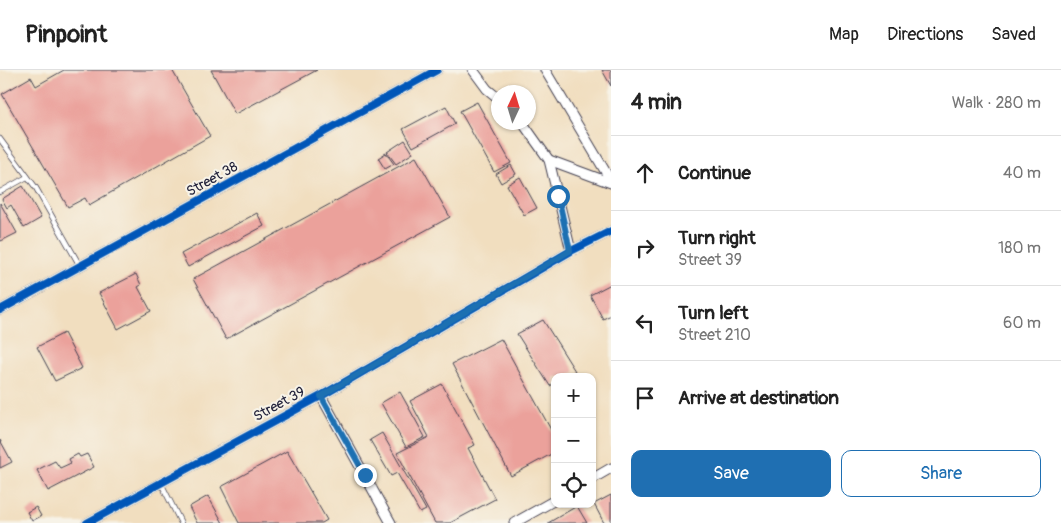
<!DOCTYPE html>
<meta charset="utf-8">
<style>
body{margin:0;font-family:Pangolin,sans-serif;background:#f6f6f6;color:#222}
.controls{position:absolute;right:15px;bottom:15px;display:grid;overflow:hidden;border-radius:10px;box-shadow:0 1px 4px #0004}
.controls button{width:45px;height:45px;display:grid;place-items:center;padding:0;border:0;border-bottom:1px solid #e0e0e0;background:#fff;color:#222;font:25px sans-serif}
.compass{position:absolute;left:491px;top:15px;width:45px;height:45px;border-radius:50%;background:#fff;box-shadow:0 1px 4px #0004;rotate:4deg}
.stop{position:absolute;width:15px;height:15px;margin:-11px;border:4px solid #1f6fb2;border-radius:50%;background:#fff}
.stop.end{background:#1f6fb2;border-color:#fff;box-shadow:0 1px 5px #0008}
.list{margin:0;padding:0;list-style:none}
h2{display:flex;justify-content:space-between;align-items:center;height:65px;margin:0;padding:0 20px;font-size:21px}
h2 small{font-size:16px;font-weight:400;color:#767676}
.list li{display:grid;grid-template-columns:32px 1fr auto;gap:15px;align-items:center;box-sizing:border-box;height:75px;padding:0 20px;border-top:1px solid #e0e0e0}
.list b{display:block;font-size:19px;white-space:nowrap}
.list p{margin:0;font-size:16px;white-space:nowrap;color:#767676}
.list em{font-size:16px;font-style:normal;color:#767676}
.actions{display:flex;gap:10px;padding:15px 20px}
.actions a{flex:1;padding:11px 0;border:1px solid #1f6fb2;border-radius:10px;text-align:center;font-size:18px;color:#1f6fb2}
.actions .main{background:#1f6fb2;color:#fff}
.icon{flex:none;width:28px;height:28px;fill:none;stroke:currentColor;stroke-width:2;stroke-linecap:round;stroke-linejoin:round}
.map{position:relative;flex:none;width:611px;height:453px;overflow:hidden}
header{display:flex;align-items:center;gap:30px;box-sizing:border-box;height:70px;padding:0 25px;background:#fff;border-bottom:1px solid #e0e0e0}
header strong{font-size:24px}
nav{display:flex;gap:28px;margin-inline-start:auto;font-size:18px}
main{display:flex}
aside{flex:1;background:#fff}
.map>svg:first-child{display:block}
.building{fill:#eba19b}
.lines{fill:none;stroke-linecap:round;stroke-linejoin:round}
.lane-casing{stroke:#413e4f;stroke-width:6}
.street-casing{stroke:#413e4f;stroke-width:11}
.lane{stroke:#fff;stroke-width:4.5}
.street{stroke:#fff;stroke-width:9}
.cycleway-casing{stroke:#f7f3e8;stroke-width:11}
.cycleway{stroke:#0057b8;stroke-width:8}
.route{stroke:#1f6fb2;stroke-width:6}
.labels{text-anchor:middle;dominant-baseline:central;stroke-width:4;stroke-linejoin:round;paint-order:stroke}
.street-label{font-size:14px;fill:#22223b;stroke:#f7f3e8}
</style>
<header>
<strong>Pinpoint</strong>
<nav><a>Map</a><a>Directions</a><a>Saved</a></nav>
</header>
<main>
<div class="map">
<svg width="611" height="453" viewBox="0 0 611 453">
<rect width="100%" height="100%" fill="#f7f3e8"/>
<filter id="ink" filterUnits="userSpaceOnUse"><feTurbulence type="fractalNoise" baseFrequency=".02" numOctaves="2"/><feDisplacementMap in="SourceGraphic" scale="10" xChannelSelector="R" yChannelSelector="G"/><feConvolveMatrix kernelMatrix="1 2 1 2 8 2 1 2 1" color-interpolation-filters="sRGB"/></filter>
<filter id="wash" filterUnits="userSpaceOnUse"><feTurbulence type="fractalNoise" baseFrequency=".0096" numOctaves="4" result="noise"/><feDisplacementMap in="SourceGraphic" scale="20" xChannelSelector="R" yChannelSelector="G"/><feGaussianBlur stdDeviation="1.12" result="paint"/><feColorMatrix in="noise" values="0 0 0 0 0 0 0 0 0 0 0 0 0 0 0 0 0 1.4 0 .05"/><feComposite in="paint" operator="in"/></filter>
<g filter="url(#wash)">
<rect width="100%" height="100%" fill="#f1debf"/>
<g id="blocks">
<g class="building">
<polygon points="64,0 172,0 210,66 89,135 85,128 68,137 2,24 31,7 36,16"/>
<polygon points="211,0 317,0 235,44"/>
<polygon points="602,0 611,0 611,16"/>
<polygon points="477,32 511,93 494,102 460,41"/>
<polygon points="446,36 455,54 413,77 403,59"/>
<polygon points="405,70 413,83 396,94 387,82"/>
<polygon points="386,83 394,94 385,99 378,88"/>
<polygon points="416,87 450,147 226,269 193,209"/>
<polygon points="511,95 516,104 501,113 496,104"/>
<polygon points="520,107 537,138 524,145 507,115"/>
<polygon points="23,116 41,148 24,158 11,135 7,138 2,129"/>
<polygon points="0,133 17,163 1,171 0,170"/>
<polygon points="257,143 264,156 188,197 181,184"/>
<polygon points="136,204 141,215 138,217 151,241 118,259 99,223"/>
<polygon points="611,214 611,245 603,249 590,225"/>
<polygon points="543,250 575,301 565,307 555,307 555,313 550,316 517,264"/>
<polygon points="64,263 82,298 55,311 37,277"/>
<polygon points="501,269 555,367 555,382 511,406 452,294"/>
<polygon points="442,314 475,375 468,378 495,429 450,453 435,453 397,383 429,367 410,331"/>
<polygon points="400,322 425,367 406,377 381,333"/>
<polygon points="382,363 426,440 420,443 397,403 391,406 370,370"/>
<polygon points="0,370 12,392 0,398"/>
<polygon points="287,381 327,450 322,453 239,453 221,417"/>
<polygon points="78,384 80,387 87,384 94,397 48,421 37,400 55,391 60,398 71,393 69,389"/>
<polygon points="611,425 611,453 604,453 594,434"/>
<polygon points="208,426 223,453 197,453 189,437"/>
<polygon points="577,436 587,453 548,453"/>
<polygon points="36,437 41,446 32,451 27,442"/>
</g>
</g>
</g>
<g filter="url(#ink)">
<use href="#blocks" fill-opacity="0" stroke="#413e4f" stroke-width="1"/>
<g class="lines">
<defs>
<g id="lane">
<polyline points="0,69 36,118 80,196"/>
<polyline points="0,122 27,107"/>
<polyline points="161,413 181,453"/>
</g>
<g id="street">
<polyline points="473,0 487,19 498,28"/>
<polyline points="545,0 611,111"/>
<polyline points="522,52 549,90 571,181"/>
<polyline points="549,90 611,113"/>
<polyline points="0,240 437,0"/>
<polyline points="321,326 391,453"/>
<polyline points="592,409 611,398"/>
<polyline points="87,453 321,326 571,181 611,161"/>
<polyline points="514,453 555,430"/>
</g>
</defs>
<use href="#lane" class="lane-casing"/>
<use href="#street" class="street-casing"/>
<use href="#lane" class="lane"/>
<use href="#street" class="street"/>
<defs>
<g id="cycleway">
<polyline points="0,240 437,0"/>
<polyline points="87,453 321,326 571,181 611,161"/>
</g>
</defs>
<use href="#cycleway" class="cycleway-casing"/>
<use href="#cycleway" class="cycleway"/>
</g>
</g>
<g class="lines" filter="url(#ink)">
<polyline class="route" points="365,405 321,326 570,181 558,126"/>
</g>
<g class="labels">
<g class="street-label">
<text transform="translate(212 109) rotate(-29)">Street 38</text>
<text transform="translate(279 334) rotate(-29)">Street 39</text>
</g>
</g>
</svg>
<div class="controls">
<button>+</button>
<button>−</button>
<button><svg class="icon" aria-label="locate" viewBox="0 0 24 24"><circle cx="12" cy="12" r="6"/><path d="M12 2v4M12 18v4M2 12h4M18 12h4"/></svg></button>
</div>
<svg class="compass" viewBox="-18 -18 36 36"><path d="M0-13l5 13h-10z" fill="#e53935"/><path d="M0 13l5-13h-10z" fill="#767676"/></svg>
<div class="stop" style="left:558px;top:126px"></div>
<div class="stop end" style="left:365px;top:405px"></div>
</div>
<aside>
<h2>4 min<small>Walk · 280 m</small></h2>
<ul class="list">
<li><svg class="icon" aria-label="ahead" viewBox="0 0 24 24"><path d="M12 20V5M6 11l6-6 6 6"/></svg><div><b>Continue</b></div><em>40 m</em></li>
<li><svg class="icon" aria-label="right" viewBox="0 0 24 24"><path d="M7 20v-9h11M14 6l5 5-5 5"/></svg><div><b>Turn right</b><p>Street 39</p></div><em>180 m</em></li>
<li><svg class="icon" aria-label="left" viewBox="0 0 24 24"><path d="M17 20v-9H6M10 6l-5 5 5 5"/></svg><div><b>Turn left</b><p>Street 210</p></div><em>60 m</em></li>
<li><svg class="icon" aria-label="arrive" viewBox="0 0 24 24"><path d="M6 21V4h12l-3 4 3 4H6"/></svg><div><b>Arrive at destination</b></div></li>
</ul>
<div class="actions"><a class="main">Save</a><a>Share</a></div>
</aside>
</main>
